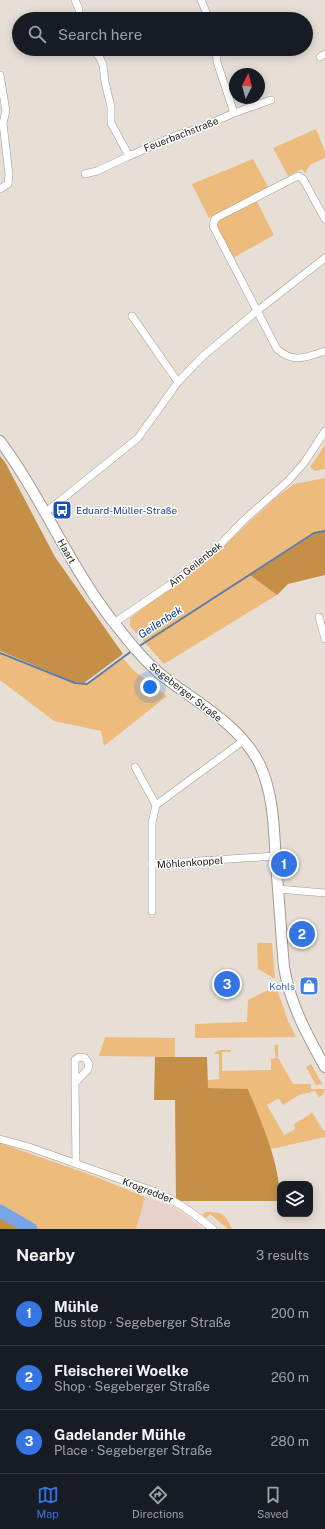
<!DOCTYPE html>
<meta charset="utf-8">
<style>
body{margin:0;font-family:"Public Sans",sans-serif;background:#20242c;color:#f1f3f6}
.controls{position:absolute;right:12px;bottom:12px;display:grid;overflow:hidden;border-radius:8px;box-shadow:0 2px 10px #0003}
.controls button{width:36px;height:36px;display:grid;place-items:center;padding:0;border:0;border-bottom:1px solid #363941;background:#171b24;color:#f1f3f6;font:20px sans-serif}
.compass{position:absolute;left:229px;top:68px;width:36px;height:36px;border-radius:50%;background:#171b24;box-shadow:0 2px 10px #0003;rotate:6deg}
.you{position:absolute;left:150px;top:687px;width:14px;height:14px;margin:-10px;border:3px solid #fff;border-radius:50%;background:#1a73e8;box-shadow:0 0 0 6px #1a73e833}
.badge{display:grid;place-items:center;width:26px;height:26px;border-radius:50%;background:#3475e3;color:#fff;font-size:13px;font-weight:700}
.pin{position:absolute;translate:-50% -50%;border:2px solid #fff;box-shadow:0 1px 4px #0006}
.list{margin:0;padding:0;list-style:none}
h2{display:flex;justify-content:space-between;align-items:center;height:52px;margin:0;padding:0 16px;font-size:17px}
h2 small{font-size:13px;font-weight:400;color:#9ea1a6}
.list li{display:grid;grid-template-columns:26px 1fr auto;gap:12px;align-items:center;box-sizing:border-box;height:64px;padding:0 16px;border-top:1px solid #363941}
.list b{display:block;font-size:15px;white-space:nowrap}
.list p{margin:0;font-size:13px;white-space:nowrap;color:#9ea1a6}
.list em{font-size:13px;font-style:normal;color:#9ea1a6}
.icon{flex:none;width:22px;height:22px;fill:none;stroke:currentColor;stroke-width:2;stroke-linecap:round;stroke-linejoin:round}
.map{position:relative;flex:none;width:325px;height:1229px;overflow:hidden}
.search{position:absolute;background:#171b24;box-shadow:0 2px 10px #0003;left:12px;right:12px;top:12px;height:44px;display:flex;align-items:center;gap:10px;box-sizing:border-box;padding:0 14px;border-radius:22px;color:#9ea1a6;font-size:15px}
.sheet{height:244px;background:#171b24}
nav{display:flex;justify-content:space-around;align-items:center;box-sizing:border-box;height:56px;border-top:1px solid #363941;background:#171b24;font-size:11px;color:#9ea1a6}
nav a{display:grid;justify-items:center;gap:2px}
nav .on{color:#3475e3}
.map>svg:first-child{display:block}
.education{fill:#e9d0c9}
.green{fill:#edbb7c}
.forest{fill:#c58f47}
.lines{fill:none;stroke-linecap:round;stroke-linejoin:round}
.stream{stroke:#5d7caa;stroke-width:2}
.river{stroke:#77a5e8;stroke-width:13}
.street-casing{stroke:#a19a90;stroke-width:8}
.secondary-casing{stroke:#a19a90;stroke-width:12}
.street{stroke:#fff;stroke-width:7}
.secondary{stroke:#fff;stroke-width:10}
.labels{text-anchor:middle;dominant-baseline:central;stroke-width:3;stroke-linejoin:round;paint-order:stroke}
.street-label{font-size:10px;fill:#1f1c18;stroke:#fff}
.transit-label{font-size:10px;fill:#164399;stroke:#fff;text-anchor:start}
.shop-label{font-size:10px;fill:#366cbe;stroke:#fff;text-anchor:end}
.water-label{font-size:11px;font-style:italic;fill:#003a87;stroke:#fff}
</style>
<div class="map">
<svg width="325" height="1229" viewBox="0 0 325 1229">
<rect width="100%" height="100%" fill="#e7dfd5"/>
<polygon class="education" points="145,1197 174,1207 203,1229 136,1229"/>
<g class="green">
<polygon points="316,129 325,151 325,158 310,165 305,173 302,169 288,176 273,148"/>
<polygon points="253,159 268,187 209,218 192,184"/>
<path d="M256,200l18,35 -41,23c-5,-9 -19,-28 -14,-37z"/>
<polygon points="325,445 325,469 315,471 310,467"/>
<polygon points="325,478 325,531 314,534 250,575 277,595 164,664 130,626 130,618 213,556 274,499 294,484"/>
<polygon points="0,653 75,683 87,684 123,658 133,670 167,696 104,746 101,731 54,721 0,680"/>
<polygon points="257,943 272,943 275,979 258,969"/>
<polygon points="276,986 288,1021 296,1037 195,1038 195,1024 247,1022 248,1000"/>
<polygon points="105,1037 175,1038 175,1057 99,1056"/>
<path d="M278,1044v14l15,26h18v5h14l-2,6 -4,2 -4,-6 -16,4 -16,10 -4,-6h-2l-10,6 17,30 11,-6 -1,-5 15,-9 3,-3 11,18h2v7l-54,12 -23,-60 -40,-1 -1,-8 12,-1v-25h-5c4,-6 11,-4 17,-4v2h-9v19l49,-1v-11l5,-1 -2,-12z"/>
<polygon points="311,1064 322,1084 316,1085 306,1067"/>
<polygon points="0,1143 94,1176 145,1197 136,1229 31,1229 0,1211"/>
<path d="M206,1212c16,0 19,1 26,17h-6l1,-1 -17,-14 -4,4 -3,-2v-2z"/>
</g>
<g class="forest">
<polygon points="0,456 5,462 55,557 123,654 84,683 74,682 0,651"/>
<polygon points="325,531 325,575 288,584 277,595 250,575 314,534"/>
<path d="M155,1057h52l1,31 40,1c14,35 32,74 32,112h-104l-1,-101h-21z"/>
<polygon points="0,1211 31,1229 0,1229"/>
</g>
<g class="lines">
<g class="stream">
<polyline points="138,647 314,533 325,531"/>
<polyline points="0,653 75,683 87,684 133,650"/>
</g>
<polyline class="river" points="0,1211 31,1229"/>
<defs>
<g id="street">
<polyline points="75,0 79,9 79,19"/>
<polyline points="201,0 209,19"/>
<polyline points="93,49 100,58 103,65 105,82 111,107 111,123 129,156 177,135 200,128 234,113 217,62 216,49"/>
<polyline points="320,57 325,54"/>
<polyline points="0,75 6,111 3,123 9,175 8,184 0,189"/>
<polyline points="234,113 271,100"/>
<polyline points="85,174 97,171 129,156"/>
<path d="M325,219l-22,-40 -5,-3 -80,41 -3,2 -2,7 64,123c17,15 29,8 48,2"/>
<polyline points="132,316 178,382"/>
<polyline points="46,512 138,438 178,382 203,356 257,311 325,258"/>
<polyline points="319,617 325,639"/>
<polyline points="114,623 174,582 215,550 245,519 288,481 304,463 325,431"/>
<polyline points="243,741 156,805 152,823 152,864 276,856"/>
<polyline points="135,767 156,805"/>
<polyline points="278,889 325,893"/>
<polyline points="152,911 152,864"/>
<polyline points="75,1083 75,1060 79,1057 85,1058 89,1064 88,1069 75,1083 76,1164"/>
<path d="M0,1139l29,8 130,46c21,10 37,22 54,36"/>
</g>
<path id="secondary" d="M0,441c43,58 70,127 115,183 15,19 30,38 49,53 33,26 77,48 96,88 14,31 14,65 16,99 3,34 5,68 8,103 6,37 23,68 41,100"/>
</defs>
<use href="#street" class="street-casing"/>
<use href="#secondary" class="secondary-casing"/>
<use href="#street" class="street"/>
<use href="#secondary" class="secondary"/>
</g>
<defs>
<symbol id="bus-square" viewBox="-11 -11 22 22"><rect x="-9" y="-9" width="18" height="18" rx="4" fill="#1a4fb4" stroke="#fff"/><path d="M-5-6H5V4H4V6H2V4H-2V6H-4V4H-5ZM-3.5-4V0h7V-4ZM-3.5 1.2v1.5H-2V1.2ZM2 1.2v1.5H3.5V1.2Z" fill="#fff"/></symbol>
<symbol id="shop-square" viewBox="-11 -11 22 22"><rect x="-9" y="-9" width="18" height="18" rx="4" fill="#3f7fe0" stroke="#fff"/><path d="M-5-2.5h2.3a2.7 3.5 0 0 1 5.4 0H5L5.5 6h-11ZM-1.5-2.5h3a1.5 2.3 0 0 0-3 0Z" fill="#fff"/></symbol>
</defs>
<g fill-rule="evenodd">
<use href="#bus-square" x="51" y="499" width="22" height="22"/>
<use href="#shop-square" x="298" y="975" width="22" height="22"/>
</g>
<g class="labels">
<g class="street-label">
<text transform="translate(181 134) rotate(-21)">Feuerbachstraße</text>
<text transform="translate(67 551) rotate(60)">Haart</text>
<text transform="translate(195 564) rotate(-39)">Am Geilenbek</text>
<text transform="translate(186 692) rotate(38)">Segeberger Straße</text>
<text transform="translate(190 862) rotate(-4)">Möhlenkoppel</text>
<text transform="translate(148 1190) rotate(21)">Krogredder</text>
</g>
<g class="transit-label">
<text x="76" y="510">Eduard-Müller-Straße</text>
</g>
<g class="shop-label">
<text x="295" y="986">Kohls</text>
</g>
<g class="water-label">
<text transform="translate(160 622) rotate(-33)">Geilenbek</text>
</g>
</g>
</svg>
<div class="controls">
<button><svg class="icon" aria-label="layers" viewBox="0 0 24 24"><path d="M12 4l9 5-9 5-9-5zM3 14l9 5 9-5"/></svg></button>
</div>
<svg class="compass" viewBox="-18 -18 36 36"><path d="M0-13l5 13h-10z" fill="#e53935"/><path d="M0 13l5-13h-10z" fill="#9ea1a6"/></svg>
<div class="you"></div>
<div class="pin badge" style="left:284px;top:864px">1</div>
<div class="pin badge" style="left:302px;top:934px">2</div>
<div class="pin badge" style="left:227px;top:984px">3</div>
<div class="search"><svg class="icon" aria-label="search" viewBox="0 0 24 24"><circle cx="10" cy="10" r="6"/><path d="M15 15l6 6"/></svg>Search here</div>
</div>
<section class="sheet">
<h2>Nearby<small>3 results</small></h2>
<ul class="list">
<li><span class="badge">1</span><div><b>Mühle</b><p>Bus stop · Segeberger Straße</p></div><em>200 m</em></li>
<li><span class="badge">2</span><div><b>Fleischerei Woelke</b><p>Shop · Segeberger Straße</p></div><em>260 m</em></li>
<li><span class="badge">3</span><div><b>Gadelander Mühle</b><p>Place · Segeberger Straße</p></div><em>280 m</em></li>
</ul>
</section>
<nav>
<a class="on"><svg class="icon" aria-label="map" viewBox="0 0 24 24"><path d="M3 6l6-2 6 2 6-2v14l-6 2-6-2-6 2zM9 4v14M15 6v14"/></svg>Map</a>
<a><svg class="icon" aria-label="directions" viewBox="0 0 24 24"><path d="M12 3l9 9-9 9-9-9zM9 14v-3h6M13 9l2 2-2 2"/></svg>Directions</a>
<a><svg class="icon" aria-label="saved" viewBox="0 0 24 24"><path d="M7 4h10v16l-5-4-5 4z"/></svg>Saved</a>
</nav>
